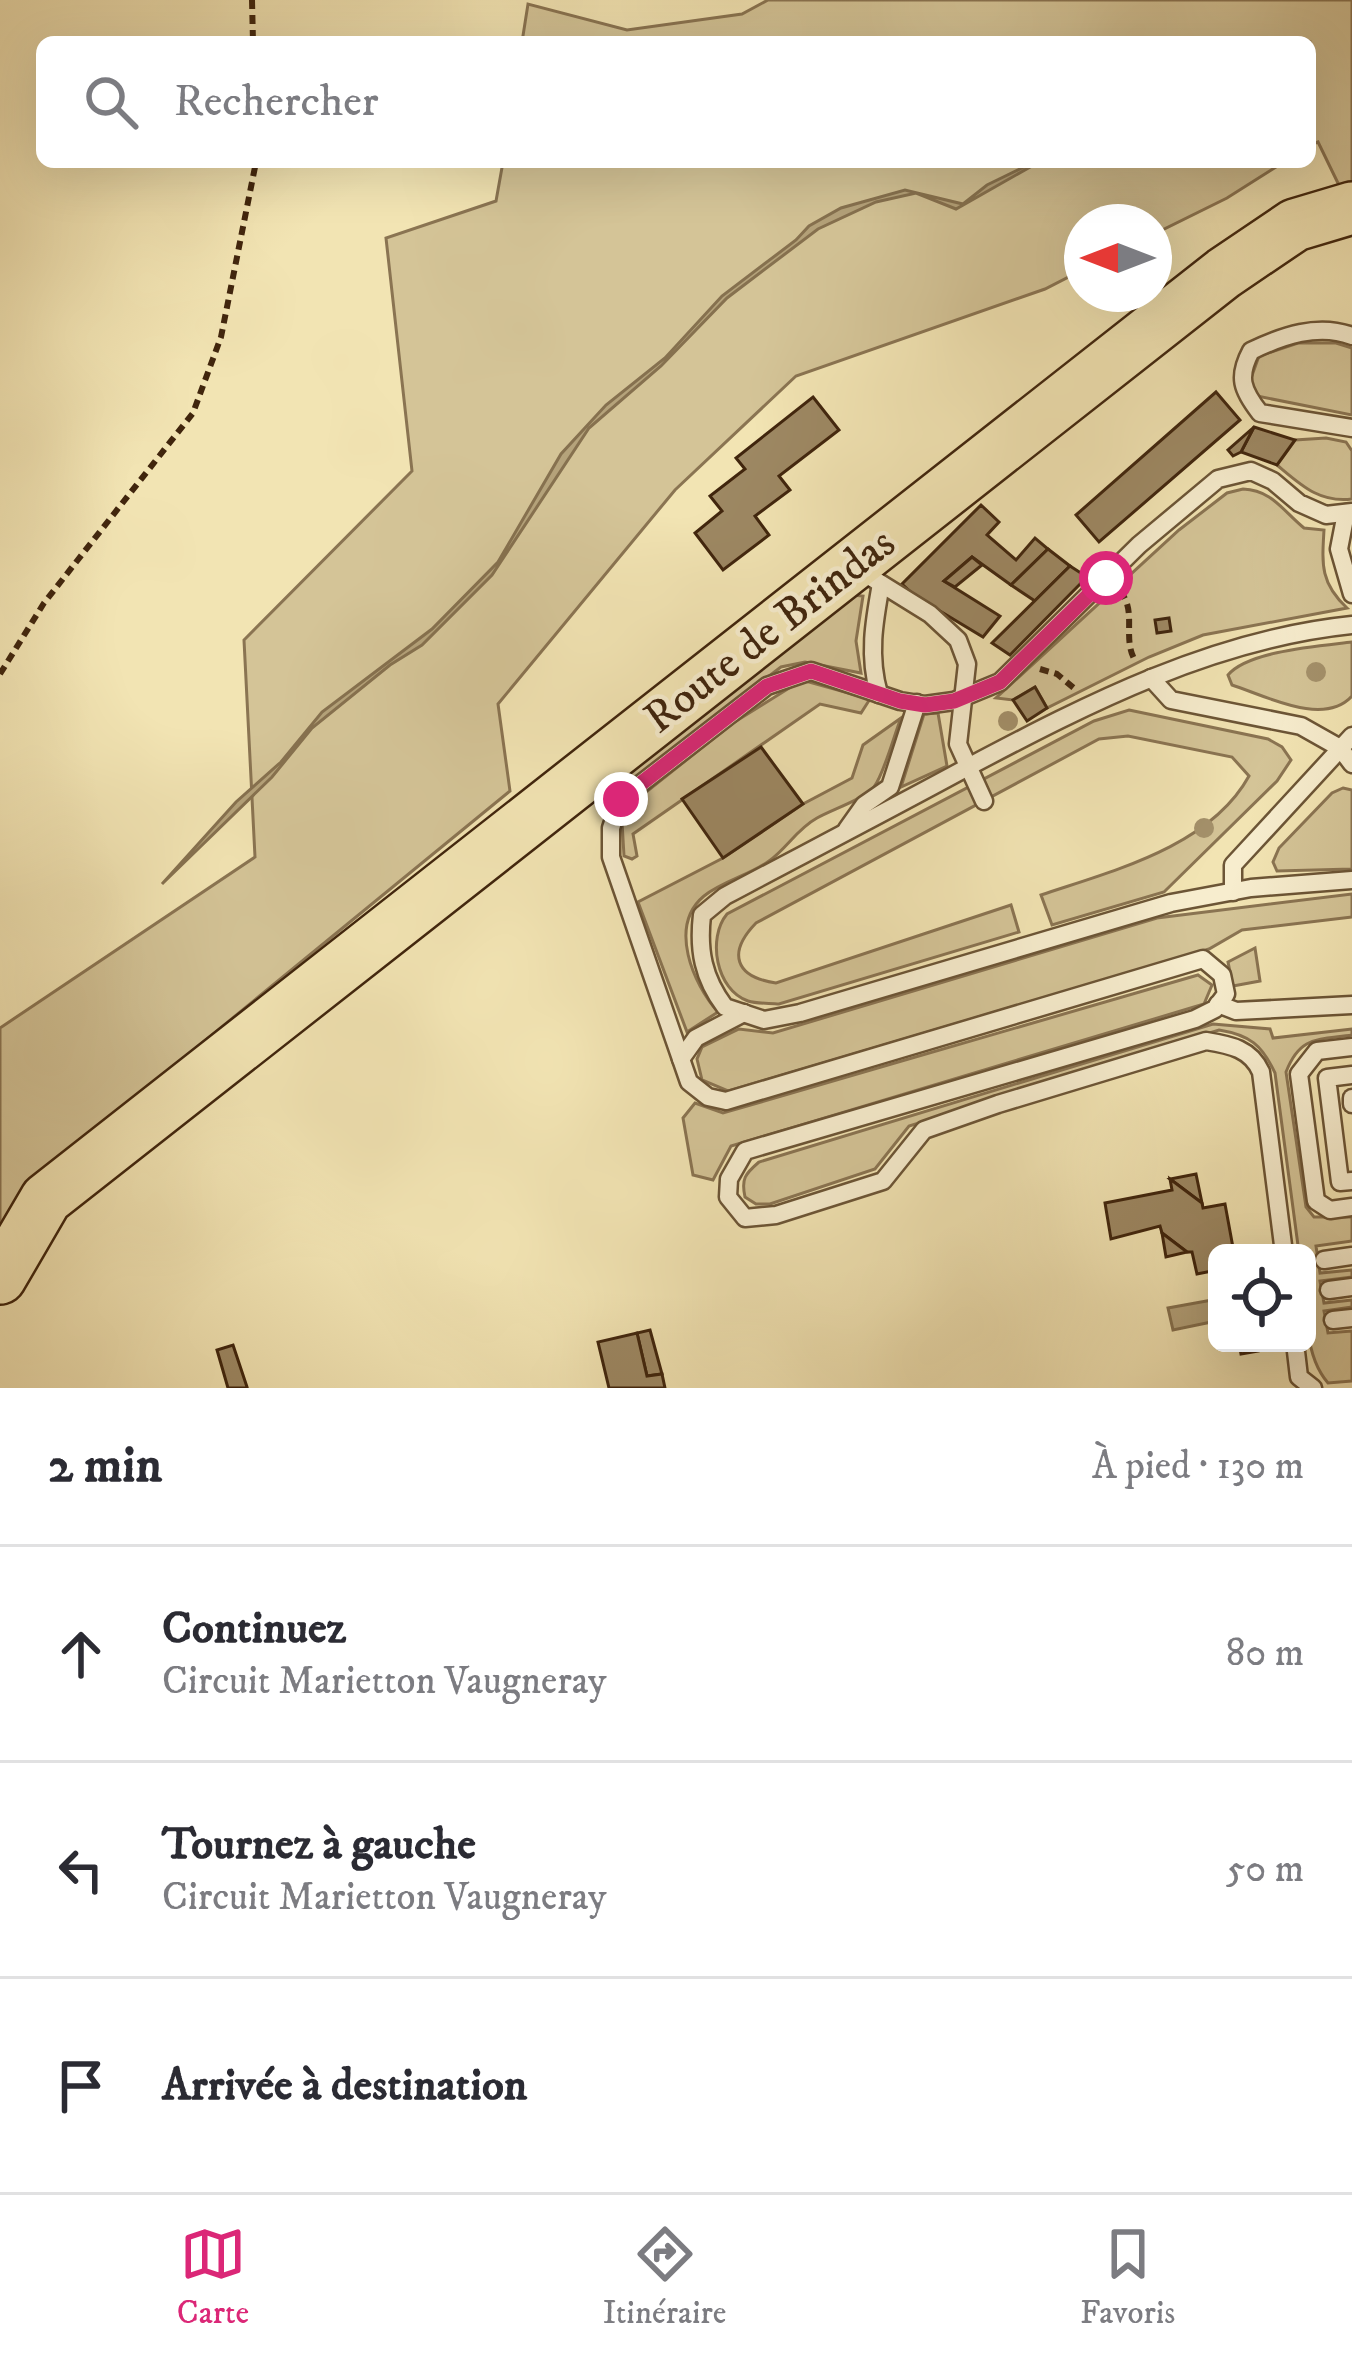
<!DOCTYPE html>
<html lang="fr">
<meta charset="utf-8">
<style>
body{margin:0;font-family:"IM FELL DW Pica",serif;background:#f7f7f7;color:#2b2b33}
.controls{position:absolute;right:36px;bottom:36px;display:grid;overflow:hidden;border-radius:18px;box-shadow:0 12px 48px #0002}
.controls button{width:108px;height:108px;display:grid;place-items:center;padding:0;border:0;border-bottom:3px solid #e1e1e2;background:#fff;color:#2b2b33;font:60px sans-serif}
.compass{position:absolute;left:1064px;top:204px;width:108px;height:108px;border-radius:50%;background:#fff;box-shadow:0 12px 48px #0002;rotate:270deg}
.stop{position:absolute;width:36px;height:36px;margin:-27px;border:9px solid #db2777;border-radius:50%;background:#fff}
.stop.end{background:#db2777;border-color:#fff;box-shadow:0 3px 12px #0008}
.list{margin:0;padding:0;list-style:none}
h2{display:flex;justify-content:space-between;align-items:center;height:156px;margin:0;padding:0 48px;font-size:51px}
h2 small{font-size:39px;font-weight:400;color:#7c7c81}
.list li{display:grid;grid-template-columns:78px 1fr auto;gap:36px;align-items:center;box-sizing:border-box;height:216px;padding:0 48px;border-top:3px solid #e1e1e2}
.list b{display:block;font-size:45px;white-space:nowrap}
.list p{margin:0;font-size:39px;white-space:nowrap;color:#7c7c81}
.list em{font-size:39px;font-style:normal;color:#7c7c81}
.icon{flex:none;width:66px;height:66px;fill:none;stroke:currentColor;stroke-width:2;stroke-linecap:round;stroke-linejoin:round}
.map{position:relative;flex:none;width:1352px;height:1388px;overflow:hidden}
.search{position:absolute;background:#fff;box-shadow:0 12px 48px #0002;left:36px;right:36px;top:36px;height:132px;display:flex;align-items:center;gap:30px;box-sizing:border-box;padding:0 42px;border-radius:18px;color:#7c7c81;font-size:45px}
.sheet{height:804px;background:#fff}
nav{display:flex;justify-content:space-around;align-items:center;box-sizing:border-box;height:168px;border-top:3px solid #e1e1e2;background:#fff;font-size:33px;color:#7c7c81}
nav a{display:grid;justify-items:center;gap:6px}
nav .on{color:#db2777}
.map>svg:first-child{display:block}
.green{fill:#d4c497;stroke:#8a7452;stroke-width:3}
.water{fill:#b5a37b;stroke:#86714f;stroke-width:3}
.building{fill:#9d8863;stroke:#40250d;stroke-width:3}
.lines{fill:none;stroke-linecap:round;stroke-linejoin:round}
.lane-casing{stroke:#6c5536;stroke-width:21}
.primary-casing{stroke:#40250d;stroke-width:56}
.path{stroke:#40250d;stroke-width:6;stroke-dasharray:9 6;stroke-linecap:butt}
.lane{stroke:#f7edce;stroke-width:16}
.primary{stroke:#f2e4b3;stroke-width:51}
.tree{fill:#a4916b}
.route{stroke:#db2777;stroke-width:15}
.labels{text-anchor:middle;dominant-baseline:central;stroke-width:9;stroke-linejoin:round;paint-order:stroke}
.street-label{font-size:45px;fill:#40250d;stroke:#f7edce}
</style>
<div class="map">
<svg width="1352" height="1388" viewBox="0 0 1352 1388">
<rect width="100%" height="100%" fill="#f2e4b3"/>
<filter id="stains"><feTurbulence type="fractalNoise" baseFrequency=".00167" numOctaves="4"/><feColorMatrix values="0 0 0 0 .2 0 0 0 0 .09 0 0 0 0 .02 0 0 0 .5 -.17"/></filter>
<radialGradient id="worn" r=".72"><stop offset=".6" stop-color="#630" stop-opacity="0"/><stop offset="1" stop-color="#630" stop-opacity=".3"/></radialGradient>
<g class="green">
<polygon points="768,0 1352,0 1352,212 1318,142 1310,145 1310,42 522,42 528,4 627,30 742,14"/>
<polygon points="503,162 1284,162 1227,198 1154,234 1154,222 1082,222 1082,270 1045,289 796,376 675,490 498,704 510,791 36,1179 0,1254 0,1028 255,857 244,640 412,471 386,238 496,201"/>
<polygon points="1298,343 1336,343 1352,348 1352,415 1257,396 1250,381 1259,356"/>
<path d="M1326,438l20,4 6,9v48c-33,4 -51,-14 -75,-34l18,-25z"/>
<path d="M1243,489c29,1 40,22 61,39l20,2c-2,34 -4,53 23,78l-144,27 -54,22 -102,51 -12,-21 -22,13 -17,-2 183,-168 48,-37z"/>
<polygon points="839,594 863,596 856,641 861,673 805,662 781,667 610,797 598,785"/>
<path d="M1352,642v54c-28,31 -86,0 -120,-11l-4,-10c20,-24 91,-29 124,-33z"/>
<polygon points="802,680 870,699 861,713 820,704 633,834 637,856 632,859 624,856 622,822 631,804 733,723"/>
<path d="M1129,710l139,29 14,8 9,13 -14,21 -113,111 -112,33 -11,-30c71,-24 169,-48 208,-119l-17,-19 -104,-21 -29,3 -343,184c-29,30 -21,54 20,60l235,-78 8,27 -240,72c-9,-1 -22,0 -31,-3 -32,-11 -41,-63 -21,-87l367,-193z"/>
<polygon points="938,713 947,766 901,787 924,714"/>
<path d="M901,718c-7,17 -17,56 -27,69 -12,13 -41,22 -57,31 -20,11 -30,30 -48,43 -19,14 -46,20 -65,35 -36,30 -11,88 14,116l-31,20 -49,-130 85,-44 80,-54 49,-26 11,-33z"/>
<polygon points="1343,788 1352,790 1352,869 1277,871 1273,862 1279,848 1332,793"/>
<polygon points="1352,894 1352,917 1242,930 1209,949 728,1091 702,1080 697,1059 702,1047 739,1029 773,1033 1157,918"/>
<polygon points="1255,948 1260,981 1233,986 1228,962"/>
<polygon points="1198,975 1212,985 1204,1004 731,1146 713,1180 693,1175 683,1118 695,1103 723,1113"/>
<path d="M1213,1024l57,5 3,9 79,-9v6c-35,5 -52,1 -66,37l20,135 8,10h38v24l-36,5 4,27 32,-3v7l-32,4 4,22 28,-3v7l-28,4 4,22 24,-2v50l-24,2c-28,-32 -21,-89 -21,-130h-8l-24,-180c-13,-28 -25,-38 -56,-43l-310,96 -34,43 -105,35h-14l-11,-7c-4,-18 0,-23 14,-35z"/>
</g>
<g class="water">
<polygon points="1034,162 1039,162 956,209 916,193 876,202 818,229 727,298 661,366 589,428 492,575 422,645 390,665 312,728 272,777 162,884 236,802 281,762 322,712 432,629 498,562 561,454 606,405 665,358 722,296 796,240 809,226 841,208 905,190 963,204 987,185"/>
<polygon points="1212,1300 1216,1321 1173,1330 1168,1308"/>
</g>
<g class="building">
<polygon points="1216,392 1240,420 1099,542 1076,515"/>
<polygon points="813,397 839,430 779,476 790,490 755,516 769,535 723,570 695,533 722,511 710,496 745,469 736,458"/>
<polygon points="1254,427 1295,440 1277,465 1241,452"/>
<polygon points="1254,427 1241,452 1233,456 1228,450"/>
<polygon points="981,505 999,522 987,535 1016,560 1035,538 1048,549 1011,585 972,557 944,581 1000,616 983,637 915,596 902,584"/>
<polygon points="1048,549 1070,566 1035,601 1011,585"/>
<polygon points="972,557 982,565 955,587 944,581"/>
<polygon points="1070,566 1087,577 1010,655 992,643"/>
<polygon points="1169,618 1171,631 1157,633 1155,620"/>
<polygon points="1035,687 1047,708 1027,721 1013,700"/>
<polygon points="761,747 803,804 723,858 682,799"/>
<polygon points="1196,1174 1202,1203 1170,1179"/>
<polygon points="1170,1179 1202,1203 1203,1208 1225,1204 1234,1253 1217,1253 1217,1270 1197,1274 1192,1252 1187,1252 1162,1233 1160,1226 1111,1239 1105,1203 1172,1190"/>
<polygon points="1162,1233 1187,1252 1166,1257"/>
<polygon points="650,1330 662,1374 647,1376 637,1333"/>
<polygon points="637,1333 647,1376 662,1374 665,1388 609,1388 598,1342"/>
<polygon points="1239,1343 1256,1343 1258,1351 1241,1354"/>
<polygon points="233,1345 247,1387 245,1388 228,1388 217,1350"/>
</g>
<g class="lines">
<defs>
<g id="lane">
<path d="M1352,336c-34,-13 -70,0 -101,15 -14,26 -9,39 9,62l92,15"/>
<polyline points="1346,513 1339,549 1352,594"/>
<polyline points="859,570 930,614 958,640 967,664 958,744 984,801"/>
<path d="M1352,625c-138,14 -263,78 -384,142 -81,44 -162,86 -243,129l-23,19c-4,35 1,63 23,92l39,13 36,-7 371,-110 80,-15 101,-8"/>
<polyline points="1151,678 1171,700 1301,726 1340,748 1352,764"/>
<path d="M879,694c-11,-38 -5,-72 2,-110"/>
<polyline points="847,829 864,805 890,787 917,703"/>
<polyline points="1233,892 1233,865 1352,736"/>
<polyline points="1218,1004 1236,1011 1352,1005"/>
<polyline points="1352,1047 1317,1051 1299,1074 1316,1201 1330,1210 1352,1207"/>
<polyline points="681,1059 696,1038 744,1013"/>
<polyline points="1352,1075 1327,1078 1340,1182 1352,1181"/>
<polyline points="1352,1098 1352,1104"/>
<path d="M1284,1253l-23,-181c-10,-23 -30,-27 -55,-31l-208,63 -74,26 -41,51 -107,34 -31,3 -17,-21 1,-18 16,-28 450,-132 20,-10 11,-15 -4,-19 -19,-16 -477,142 -18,-4 -19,-15 -78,-225v-29l10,-29 146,-113 44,-15 89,30 25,4 29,-4 46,-19 139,-137 79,-66 33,-8 22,10 26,22 27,12 26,-3"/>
<polyline points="1324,1260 1352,1256"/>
<polyline points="1329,1290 1352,1287"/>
<polyline points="1333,1320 1352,1318"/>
<polyline points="1295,1343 1299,1377 1313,1388"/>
</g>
<polyline id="primary" points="0,1278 46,1199 1224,273 1295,225 1352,208"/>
</defs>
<use href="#lane" class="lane-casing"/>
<use href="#primary" class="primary-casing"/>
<g class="path">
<polyline points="252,0 253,42"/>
<path d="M1120,591c18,21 1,48 16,71"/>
<polyline points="1040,669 1057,674 1075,689"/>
<polyline points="0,674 44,603 193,413 221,337 256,162"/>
</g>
<use href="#lane" class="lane"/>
<use href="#primary" class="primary"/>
</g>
<g class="tree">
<circle cx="1316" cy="672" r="10"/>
<circle cx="1008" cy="721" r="10"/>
<circle cx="1204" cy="828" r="10"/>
</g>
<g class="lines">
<polyline class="route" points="621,799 767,686 811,671 900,701 925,705 954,701 1000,682 1106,578"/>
</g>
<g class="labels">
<g class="street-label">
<text transform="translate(770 631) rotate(-38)">Route de Brindas</text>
</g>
</g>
<rect width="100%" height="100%" filter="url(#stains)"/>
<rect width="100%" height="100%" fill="url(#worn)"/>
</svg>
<div class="controls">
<button><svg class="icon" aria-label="locate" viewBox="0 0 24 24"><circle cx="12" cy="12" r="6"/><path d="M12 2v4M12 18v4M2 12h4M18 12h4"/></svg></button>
</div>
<svg class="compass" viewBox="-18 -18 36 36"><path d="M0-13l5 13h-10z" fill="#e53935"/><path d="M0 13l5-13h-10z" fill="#7c7c81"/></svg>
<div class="stop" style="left:1106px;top:578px"></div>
<div class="stop end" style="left:621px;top:799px"></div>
<div class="search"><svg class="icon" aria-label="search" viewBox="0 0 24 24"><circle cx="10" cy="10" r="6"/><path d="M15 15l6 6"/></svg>Rechercher</div>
</div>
<section class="sheet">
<h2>2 min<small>À pied · 130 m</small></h2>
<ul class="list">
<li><svg class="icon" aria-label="ahead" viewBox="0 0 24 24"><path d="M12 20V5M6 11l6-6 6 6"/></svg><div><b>Continuez</b><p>Circuit Marietton Vaugneray</p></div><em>80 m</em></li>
<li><svg class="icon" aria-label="left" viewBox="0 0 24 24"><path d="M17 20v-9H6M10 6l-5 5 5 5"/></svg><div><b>Tournez à gauche</b><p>Circuit Marietton Vaugneray</p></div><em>50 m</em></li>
<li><svg class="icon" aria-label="arrive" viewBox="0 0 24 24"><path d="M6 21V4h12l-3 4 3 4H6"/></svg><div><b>Arrivée à destination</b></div></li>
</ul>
</section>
<nav>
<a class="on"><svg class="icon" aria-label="map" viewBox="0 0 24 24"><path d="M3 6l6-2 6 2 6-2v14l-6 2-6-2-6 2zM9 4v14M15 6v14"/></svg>Carte</a>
<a><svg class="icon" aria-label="directions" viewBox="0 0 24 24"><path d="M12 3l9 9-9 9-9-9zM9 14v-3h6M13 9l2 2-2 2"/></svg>Itinéraire</a>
<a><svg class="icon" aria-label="saved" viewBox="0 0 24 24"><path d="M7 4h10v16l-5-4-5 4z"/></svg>Favoris</a>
</nav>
